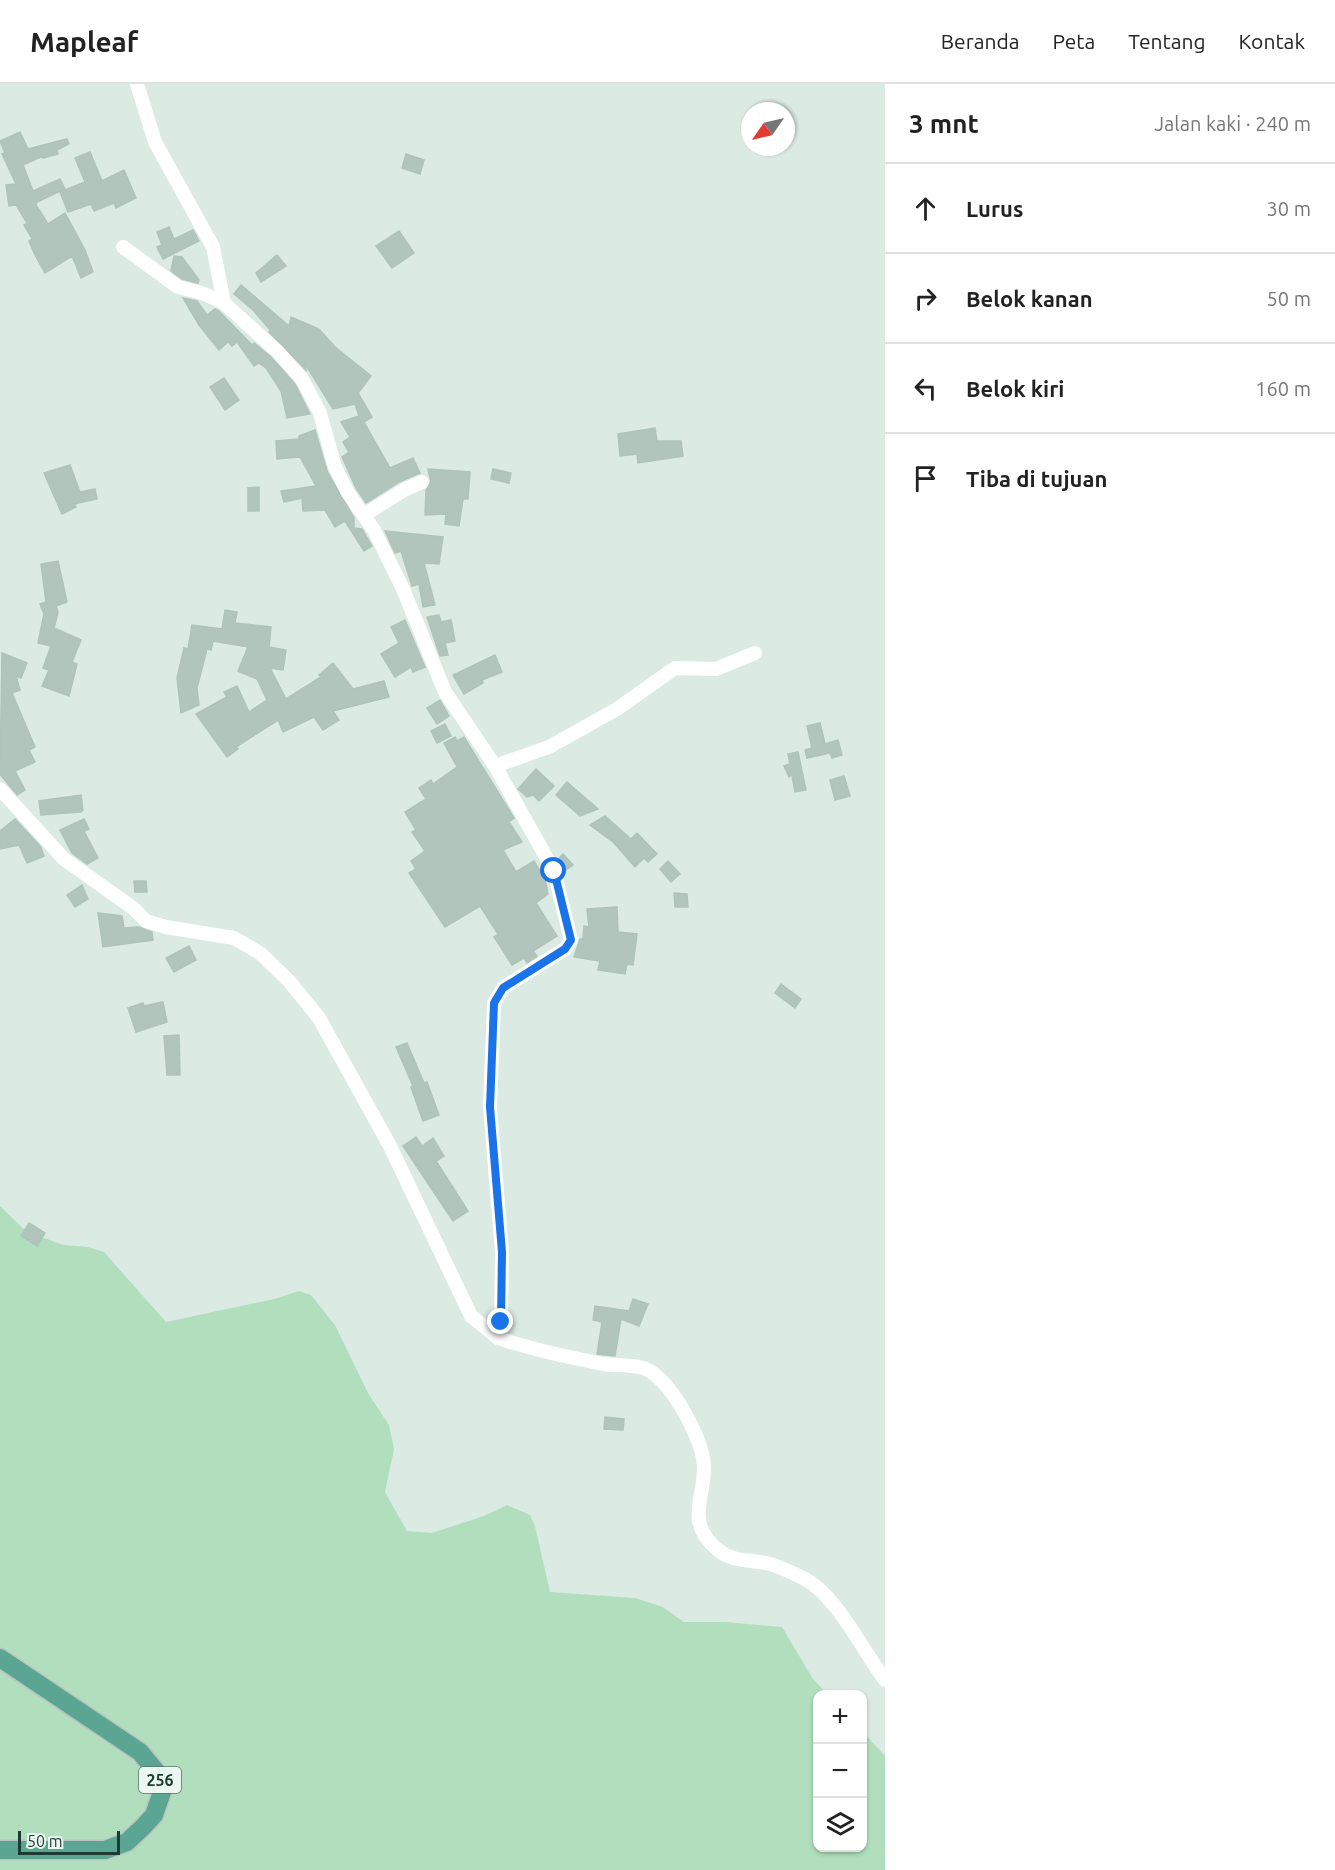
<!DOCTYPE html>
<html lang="id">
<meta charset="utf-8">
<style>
body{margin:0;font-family:Ubuntu,sans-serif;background:#f2f2f2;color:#222}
.controls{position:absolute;right:18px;bottom:18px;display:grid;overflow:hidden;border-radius:12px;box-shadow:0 2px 4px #0004}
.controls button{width:54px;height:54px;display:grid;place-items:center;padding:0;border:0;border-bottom:2px solid #e0e0e0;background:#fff;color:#222;font:30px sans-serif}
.compass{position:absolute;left:741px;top:18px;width:54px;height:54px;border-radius:50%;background:#fff;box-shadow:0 2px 4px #0004;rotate:236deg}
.scale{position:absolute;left:18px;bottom:15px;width:102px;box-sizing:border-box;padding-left:6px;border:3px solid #1c3b33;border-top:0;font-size:16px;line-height:21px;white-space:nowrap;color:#1c3b33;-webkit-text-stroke:4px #ecf7f2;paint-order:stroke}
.stop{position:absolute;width:18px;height:18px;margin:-14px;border:4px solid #1a73e8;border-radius:50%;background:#fff}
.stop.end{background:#1a73e8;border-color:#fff;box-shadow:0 2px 6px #0008}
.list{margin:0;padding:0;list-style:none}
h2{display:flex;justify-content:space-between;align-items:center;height:78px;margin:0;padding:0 24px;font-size:26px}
h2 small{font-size:20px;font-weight:400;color:#767676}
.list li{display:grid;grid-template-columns:39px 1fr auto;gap:18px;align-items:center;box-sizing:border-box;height:90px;padding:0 24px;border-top:2px solid #e0e0e0}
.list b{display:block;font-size:22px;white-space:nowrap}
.list em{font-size:20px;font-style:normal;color:#767676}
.icon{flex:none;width:33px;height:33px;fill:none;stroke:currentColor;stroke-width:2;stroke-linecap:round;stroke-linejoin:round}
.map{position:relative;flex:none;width:885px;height:1786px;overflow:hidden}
header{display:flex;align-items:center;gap:36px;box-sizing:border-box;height:84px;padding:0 30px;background:#fff;border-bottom:2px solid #e0e0e0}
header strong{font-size:28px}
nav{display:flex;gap:33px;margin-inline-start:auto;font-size:21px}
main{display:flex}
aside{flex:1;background:#fff}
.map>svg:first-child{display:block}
.green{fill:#b1dfbe}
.building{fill:#b1c5bd;stroke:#aec4bb;stroke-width:1.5}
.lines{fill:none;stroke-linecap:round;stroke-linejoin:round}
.primary-casing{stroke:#bbc4c2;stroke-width:21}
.minor{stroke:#fff;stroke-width:14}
.primary{stroke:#5ba593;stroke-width:18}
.route{stroke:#1a73e8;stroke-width:8}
.labels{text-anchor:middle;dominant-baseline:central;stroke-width:5;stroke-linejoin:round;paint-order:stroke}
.shield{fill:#ecf7f2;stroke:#5a736c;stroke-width:1.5}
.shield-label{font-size:16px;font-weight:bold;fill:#1c3b33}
</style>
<header>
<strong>Mapleaf</strong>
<nav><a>Beranda</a><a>Peta</a><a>Tentang</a><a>Kontak</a></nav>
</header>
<main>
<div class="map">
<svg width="885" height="1786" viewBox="0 0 885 1786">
<rect width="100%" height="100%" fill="#dceae4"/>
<polygon class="green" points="0,1122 26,1147 63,1161 88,1163 104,1168 166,1238 274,1215 299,1207 311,1211 335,1241 368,1309 389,1341 394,1365 385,1408 407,1447 432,1449 484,1432 507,1421 530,1431 535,1442 550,1508 635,1514 663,1523 684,1538 726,1538 782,1543 813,1595 827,1610 818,1610 818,1764 862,1764 863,1648 885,1672 885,1786 0,1786"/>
<g class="building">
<polygon points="20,48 28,65 67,55 69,60 57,66 58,70 43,74 43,72 23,81 33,107 60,95 65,105 37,118 36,121 48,140 65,129 85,166 93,188 81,194 72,172 45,189 35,171 29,157 32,155 24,141 27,139 16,121 9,122 6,101 16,100 2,70 5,69 0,57"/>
<polygon points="90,68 102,97 124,86 136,114 116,124 114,119 94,127 91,120 68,128 60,108 85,98 75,74"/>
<polygon points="406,70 424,76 420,90 402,84"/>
<polygon points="169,143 174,155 193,146 199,157 163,175 157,163 162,161 157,148"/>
<polygon points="399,147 414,169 392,184 376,162"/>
<polygon points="277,171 286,182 261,198 256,189"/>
<polygon points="174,172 182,173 199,196 198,199 182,195 171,187"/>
<polygon points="241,201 289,242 291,233 319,245 335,263 371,292 358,309 372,333 364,338 390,384 413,374 420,389 399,398 366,419 356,404 342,373 349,368 343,358 350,353 341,338 359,332 355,320 333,325 304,278 306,286 269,248 271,247 254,227 234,210"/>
<polygon points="183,214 197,217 207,231 215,225 219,227 252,261 254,259 271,273 295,300 310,330 287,334 281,307 266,284 259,279 254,282 237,258 232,262 228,258 219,266 199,241"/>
<polygon points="224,294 239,316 225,326 210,303"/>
<polygon points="655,344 657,357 681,357 683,372 638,379 637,370 620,372 618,350"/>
<polygon points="315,346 327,387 354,434 354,444 362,445 372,462 364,467 345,437 335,443 325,426 303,427 302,414 284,418 281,407 316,402 300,373 277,375 276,357 299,355 299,352"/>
<polygon points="70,381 80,408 95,405 97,415 74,420 76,423 62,430 44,389"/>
<polygon points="428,385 470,388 468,415 463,415 459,442 445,440 446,430 425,431 426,406 431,398"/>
<polygon points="493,385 511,389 509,399 491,395"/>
<polygon points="259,403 259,427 248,427 248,404"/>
<polygon points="385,447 443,453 439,480 424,479 435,521 423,523 419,500 412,502 401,467 395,469"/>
<polygon points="58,477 67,518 56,522 58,528 54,544 81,556 72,578 77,580 69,612 42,602 49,586 43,584 51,562 38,559 44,530 40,520 46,518 41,480"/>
<polygon points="225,526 237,528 235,539 271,543 269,563 286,566 283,586 270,584 286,615 321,593 319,591 333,579 353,605 384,597 389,613 333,627 339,636 323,646 314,633 283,648 278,636 236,663 238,665 227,673 196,630 227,613 224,608 237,602 249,628 267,616 257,595 238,587 248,563 213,557 211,566 207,565 197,604 199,621 181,629 177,594 184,564 188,565 192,541 222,545"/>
<polygon points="439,531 441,538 451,536 455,557 445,559 448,571 440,572 427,533"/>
<polygon points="405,536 425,583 413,588 411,583 395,593 381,570 399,559 391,543"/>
<polygon points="2,569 27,579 21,594 16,592 20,606 12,609 35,663 29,666 35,678 15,687 25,706 17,711 0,690"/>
<polygon points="495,571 502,588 482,596 483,599 464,610 453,591"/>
<polygon points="440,616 449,632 437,640 427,624"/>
<polygon points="820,639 825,660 838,656 842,671 832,674 830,669 807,674 805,666 812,664 807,642"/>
<polygon points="445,640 451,652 437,659 431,647"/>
<polygon points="455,653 457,657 464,653 514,734 509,738 522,758 503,766 516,788 534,777 545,795 548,810 536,819 557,852 533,867 537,872 527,879 524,874 512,881 494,853 498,850 480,822 445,843 409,789 416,785 411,777 425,767 412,748 416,746 405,728 426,715 419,704 431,696 433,700 457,683 444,659"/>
<polygon points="798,668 806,706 795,708 792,691 789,693 784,682 790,680 788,670"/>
<polygon points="536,685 554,702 539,717 533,711 527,713 518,705"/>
<polygon points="844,692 850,712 835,716 830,696"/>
<polygon points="567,698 598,725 580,732 556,711"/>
<polygon points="81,711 83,726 81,728 41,731 39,717"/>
<polygon points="605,732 631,755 637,749 657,770 648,778 644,774 635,783 613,758 590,741"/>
<polygon points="15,735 40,762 44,772 27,779 19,761 0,765 0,747"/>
<polygon points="84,735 89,745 84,747 98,774 87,780 72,769 60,746"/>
<polygon points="563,770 573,781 565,787 558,775"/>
<polygon points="668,777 680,790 671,798 660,785"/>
<polygon points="134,797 146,797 147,808 135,808"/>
<polygon points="82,801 88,815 75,823 67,811"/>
<polygon points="674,809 687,810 688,823 675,823"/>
<polygon points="617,823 618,848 637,850 633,881 627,880 625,890 598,886 600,877 574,873 580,855 583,855 584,842 589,843 587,825"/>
<polygon points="98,829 122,832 124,844 139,843 152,848 153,856 103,863"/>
<polygon points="189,862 196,876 174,888 166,874"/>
<polygon points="781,900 801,915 795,924 775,909"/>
<polygon points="163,918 167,938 136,948 128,924 143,919 144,922"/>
<polygon points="179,951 180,991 167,991 164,952"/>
<polygon points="407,959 424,999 427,998 439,1031 423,1037 411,1003 413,1002 396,963"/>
<polygon points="416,1053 422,1062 433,1054 444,1072 436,1077 468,1127 453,1137 403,1062"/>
<polygon points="29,1139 45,1149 37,1162 21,1152"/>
<polygon points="633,1215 648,1220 639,1242 621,1235 615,1272 597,1270 602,1238 593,1236 595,1222 629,1227"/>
<polygon points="605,1333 624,1335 623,1346 604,1345"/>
</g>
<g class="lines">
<defs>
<polyline id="primary" points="0,1574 140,1668 159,1691 162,1708 154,1731 144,1742 127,1758 105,1766 0,1766"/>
</defs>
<use href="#primary" class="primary-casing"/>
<g class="minor">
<polyline points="137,0 155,58 213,163 224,219"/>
<path d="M123,163l55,40 24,6 22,10 53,48 25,28 18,34 15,54 13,26 26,37 29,59 42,103 50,74 59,105 17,69 -6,9 -62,39 -9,15 -4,104 12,145 -1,70 -3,16c35,12 69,19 105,26 13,2 34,0 45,6 25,14 54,68 56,96 1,32 -20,56 14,84 16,13 33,9 52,14 11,3 23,9 33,14 33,16 60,73 82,102"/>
<polyline points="364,431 404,406 422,398"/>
<polyline points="495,682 549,663 617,625 675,584 716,585 755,569"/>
<polyline points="0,705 64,775 133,824 146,837 166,843 234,854 260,869 289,897 319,934 390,1062 471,1232 498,1254"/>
</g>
<use href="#primary" class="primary"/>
</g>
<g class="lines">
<polyline class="route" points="501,1238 502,1168 490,1023 494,919 503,904 565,865 571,856 554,787"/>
</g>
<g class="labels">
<rect class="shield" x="139" y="1683" width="42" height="26" rx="4.5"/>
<g class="shield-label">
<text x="160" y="1696">256</text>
</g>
</g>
</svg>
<div class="controls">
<button>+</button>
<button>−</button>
<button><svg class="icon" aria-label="layers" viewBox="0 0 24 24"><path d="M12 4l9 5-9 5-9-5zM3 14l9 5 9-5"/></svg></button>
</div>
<svg class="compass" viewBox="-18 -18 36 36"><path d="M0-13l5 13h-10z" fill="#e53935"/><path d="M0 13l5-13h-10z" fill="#767676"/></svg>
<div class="scale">50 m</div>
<div class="stop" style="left:554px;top:787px"></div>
<div class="stop end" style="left:501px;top:1238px"></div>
</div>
<aside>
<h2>3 mnt<small>Jalan kaki · 240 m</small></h2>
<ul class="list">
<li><svg class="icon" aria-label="ahead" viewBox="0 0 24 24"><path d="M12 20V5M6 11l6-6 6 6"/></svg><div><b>Lurus</b></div><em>30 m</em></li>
<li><svg class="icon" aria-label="right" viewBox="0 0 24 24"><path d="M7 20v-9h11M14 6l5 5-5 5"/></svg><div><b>Belok kanan</b></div><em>50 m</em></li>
<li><svg class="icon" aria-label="left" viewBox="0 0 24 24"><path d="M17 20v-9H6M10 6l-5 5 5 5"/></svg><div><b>Belok kiri</b></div><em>160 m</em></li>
<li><svg class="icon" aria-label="arrive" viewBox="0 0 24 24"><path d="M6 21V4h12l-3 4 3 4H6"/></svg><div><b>Tiba di tujuan</b></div></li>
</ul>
</aside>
</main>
